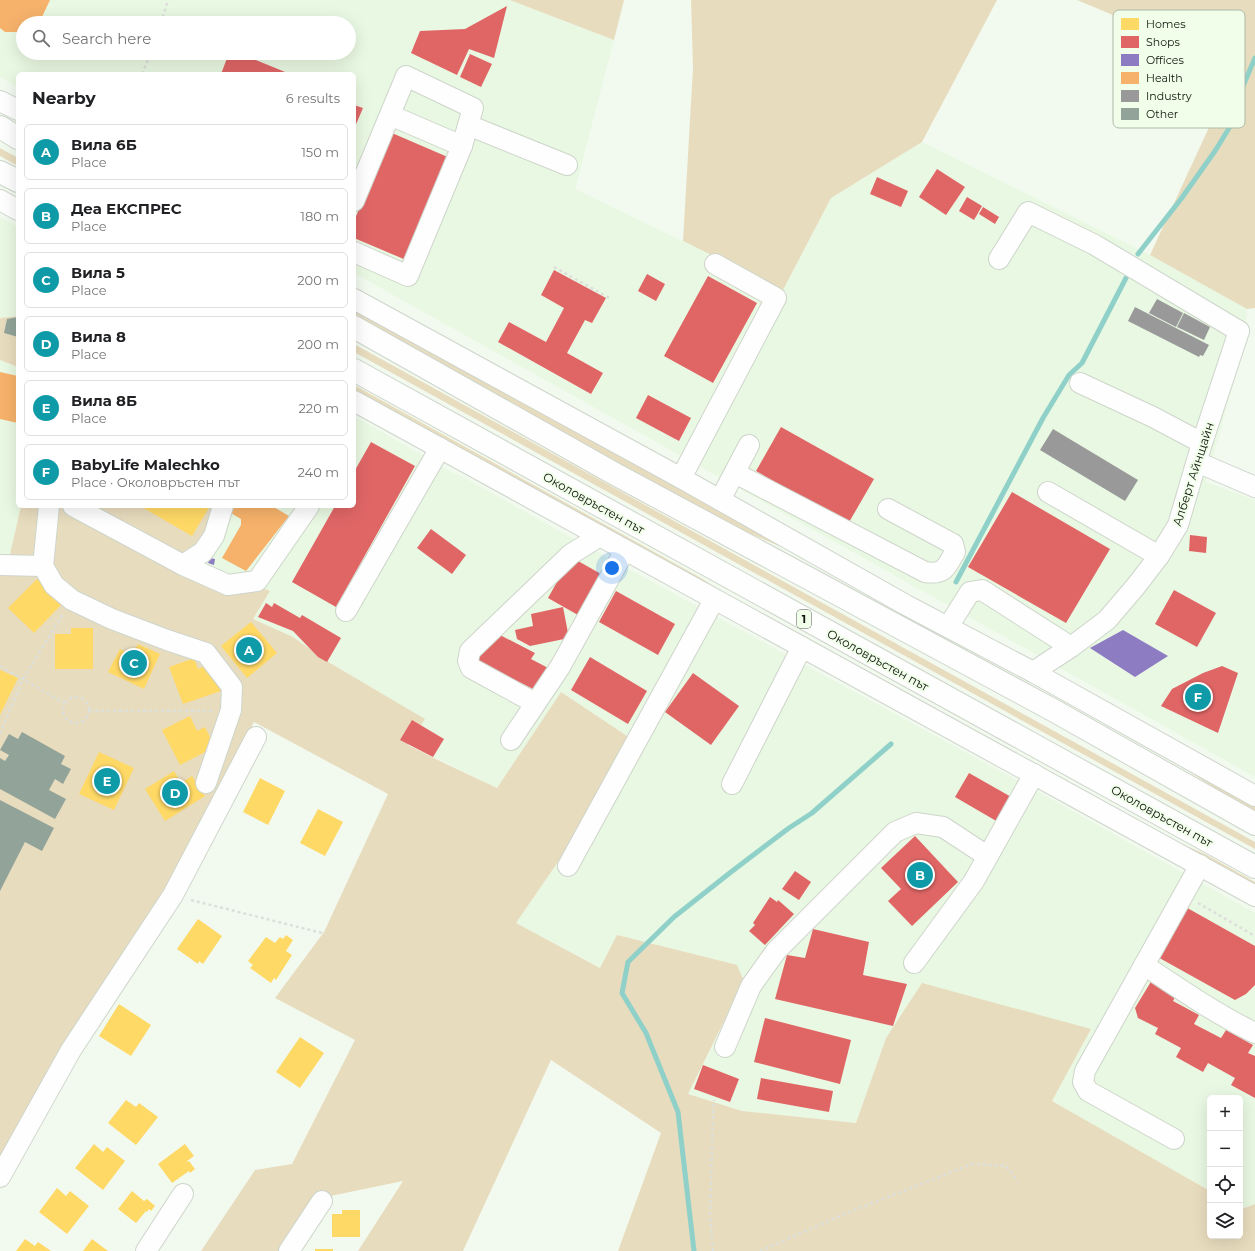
<!DOCTYPE html>
<meta charset="utf-8">
<style>
body{margin:0;font-family:Montserrat,sans-serif;background:#f2f2f2;color:#202124}
.controls{position:absolute;right:12px;bottom:12px;display:grid;overflow:hidden;border-radius:6px;box-shadow:0 4px 16px #0002}
.controls button{width:36px;height:36px;display:grid;place-items:center;padding:0;border:0;border-bottom:1px solid #e0e0e0;background:#fff;color:#202124;font:20px sans-serif}
.you{position:absolute;left:612px;top:568px;width:14px;height:14px;margin:-10px;border:3px solid #fff;border-radius:50%;background:#1a73e8;box-shadow:0 0 0 6px #1a73e833}
.badge{display:grid;place-items:center;width:26px;height:26px;border-radius:50%;background:#ea580c;color:#fff;font-size:13px;font-weight:700}
.pin{position:absolute;translate:-50% -50%;border:2px solid #fff;box-shadow:0 1px 4px #0006}
.list{margin:0;padding:0;list-style:none}
h2{display:flex;justify-content:space-between;align-items:center;height:52px;margin:0;padding:0 16px;font-size:17px}
h2 small{font-size:13px;font-weight:400;color:#757577}
.list li{display:grid;grid-template-columns:26px 1fr auto;gap:12px;align-items:center;box-sizing:border-box;height:56px;margin:0 8px 8px;padding:0 8px;border:1px solid #e0e0e0;border-radius:6px}
.list b{display:block;font-size:15px;white-space:nowrap}
.list p{margin:0;font-size:13px;white-space:nowrap;color:#757577}
.list em{font-size:13px;font-style:normal;color:#757577}
.icon{flex:none;width:22px;height:22px;fill:none;stroke:currentColor;stroke-width:2;stroke-linecap:round;stroke-linejoin:round}
.map{position:relative;flex:none;width:1255px;height:1251px;overflow:hidden}
.search{position:absolute;background:#fff;box-shadow:0 4px 16px #0002;left:16px;top:16px;width:340px;height:44px;display:flex;align-items:center;gap:10px;box-sizing:border-box;padding:0 14px;border-radius:22px;color:#757577;font-size:15px}
.panel{position:absolute;background:#fff;box-shadow:0 4px 16px #0002;left:16px;top:72px;width:340px;height:436px;border-radius:6px}
.map>svg:first-child{display:block}
.built{fill:#e9f8e2;fill-rule:evenodd}
.green{fill:#e8dcbe}
.homes{fill:#ffd966}
.shops{fill:#e06666}
.offices{fill:#8e7cc3}
.health{fill:#f6b26b}
.industry{fill:#999}
.lines{fill:none;stroke-linecap:round;stroke-linejoin:round}
.stream{stroke:#8fd0c9;stroke-width:5}
.building{fill:#92a499}
.minor-casing{stroke:#ced5cb;stroke-width:22}
.highway-casing{stroke:#ced5cb;stroke-width:24}
.path{stroke:#dddfdb;stroke-width:2.5;stroke-dasharray:3 3;stroke-linecap:butt}
.minor{stroke:#fdfefd;stroke-width:20}
.highway{stroke:#fdfefd;stroke-width:22}
.labels{text-anchor:middle;dominant-baseline:central;stroke-width:4;stroke-linejoin:round;paint-order:stroke}
.shield{fill:#f1ffea;stroke:#545b4f;stroke-width:1}
.shield-label{font-size:11px;font-weight:bold;fill:#10150c}
.street-label{font-size:12px;fill:#10150c;stroke:#f1ffea}
.key{fill:#f1ffea;stroke:#aeb9a7;stroke-width:1}
.key-label{font-size:11px;fill:#10150c}
</style>
<div class="map">
<svg width="1255" height="1251" viewBox="0 0 1255 1251">
<rect width="100%" height="100%" fill="#f2faef"/>
<g class="built">
<path d="M0,0h510l104,40 -39,149 208,101 48,-92 91,-56 228,113 97,54 -2,32 -39,141 49,18v277l-901,-504v-199h-336v13l-18,-10zM23,23h326v30h-326z"/>
<polygon points="0,217 18,227 18,316 1,318 0,319"/>
<polygon points="0,360 18,367 18,506 21,506 8,563 0,562"/>
<polygon points="354,416 455,474 456,473 579,542 1035,790 1255,913 1255,1204 1242,1209 1240,1208 1240,1098 1210,1098 1210,1191 1052,1101 1091,1029 886,1038 856,1123 742,1111 688,1094 744,982 601,968 516,923 639,744 561,692 497,788 408,744 425,719 330,663 293,637 252,619 270,591 205,565 225,506 354,506"/>
</g>
<g class="green">
<polygon points="510,0 624,0 614,40"/>
<polygon points="691,0 997,0 922,142 831,198 783,290 683,241 693,68"/>
<polygon points="1077,0 1255,0 1255,308 1247,309 1150,255 1237,67"/>
<polygon points="0,148 18,158 18,166 0,156"/>
<polygon points="354,308 805,557 732,526 354,316"/>
<polygon points="18,316 18,367 0,360 0,319 1,318"/>
<polygon points="354,344 1255,842 1255,849 354,352"/>
<polygon points="354,385 701,578 770,623 354,394"/>
<polygon points="21,506 225,506 205,565 270,591 253,619 293,637 330,663 425,719 408,745 444,763 497,788 561,692 639,744 516,923 600,968 617,935 737,965 744,981 688,1094 742,1111 856,1123 886,1038 922,983 1091,1029 1052,1101 1210,1191 1210,1236 1240,1236 1240,1208 1242,1209 1255,1204 1255,1251 618,1251 661,1133 551,1060 463,1251 358,1251 403,1181 321,1198 287,1251 201,1251 255,1170 292,1164 355,1040 275,998 324,932 388,794 254,722 170,885 0,1158 0,562 8,563"/>
<polygon points="1165,756 1255,806 1255,814"/>
<polygon points="1136,824 1205,854 1255,882 1255,890"/>
</g>
<g class="homes">
<polygon points="140,506 210,506 192,536"/>
<polygon points="37,579 62,604 34,633 8,608"/>
<polygon points="251,622 277,653 247,678 221,646"/>
<polygon points="71,628 93,628 93,669 55,669 55,634 71,634"/>
<polygon points="138,644 160,654 144,689 108,672 120,649 132,655"/>
<polygon points="194,658 198,669 211,664 221,691 183,704 169,667"/>
<polygon points="0,670 18,678 0,715"/>
<polygon points="190,716 197,731 205,727 215,747 180,765 162,730"/>
<polygon points="99,752 134,768 114,810 79,794"/>
<polygon points="174,771 181,783 192,776 205,796 165,821 145,789"/>
<polygon points="260,778 285,791 268,825 243,812"/>
<polygon points="318,809 343,822 325,856 300,843"/>
<polygon points="198,919 222,936 203,964 199,961 198,964 177,949"/>
<polygon points="286,935 293,940 286,951 292,955 276,980 274,978 271,983 250,968 253,965 248,961 266,937 275,943 280,937 283,939"/>
<polygon points="119,1004 151,1025 131,1056 99,1036"/>
<polygon points="300,1037 324,1053 300,1088 276,1072"/>
<polygon points="126,1100 136,1107 139,1103 158,1117 136,1145 108,1123"/>
<polygon points="94,1144 103,1152 107,1147 125,1161 103,1190 75,1168"/>
<polygon points="185,1144 194,1156 187,1161 187,1162 189,1161 195,1169 190,1173 189,1171 172,1183 158,1164"/>
<polygon points="57,1188 66,1196 70,1191 89,1206 67,1234 39,1212"/>
<polygon points="132,1191 144,1201 147,1199 155,1206 151,1211 149,1209 147,1212 146,1211 136,1223 118,1209"/>
<polygon points="342,1210 360,1210 360,1237 332,1237 332,1214 342,1214"/>
<polygon points="25,1239 35,1246 38,1242 51,1251 16,1251"/>
<polygon points="92,1239 108,1251 83,1251"/>
<rect x="315" y="1249" width="18" height="2"/>
</g>
<g class="shops">
<polygon points="507,6 494,58 469,49 457,75 411,53 420,31 465,29"/>
<polygon points="229,53 239,53 290,74 221,74"/>
<polygon points="470,54 492,64 481,87 460,77"/>
<polygon points="354,105 363,108 354,129"/>
<polygon points="392,133 450,158 406,260 354,238 354,221"/>
<polygon points="937,169 965,187 946,215 919,197"/>
<polygon points="877,177 908,191 901,207 870,194"/>
<polygon points="967,197 982,206 974,220 959,211"/>
<polygon points="983,207 999,217 995,224 979,214"/>
<polygon points="554,270 606,298 592,323 585,320 567,353 603,373 591,394 498,342 509,322 546,342 564,308 541,295"/>
<polygon points="647,274 665,284 656,301 638,291"/>
<polygon points="708,276 757,303 713,383 664,356"/>
<polygon points="648,395 691,418 679,441 636,418"/>
<polygon points="781,427 874,479 848,524 756,471"/>
<polygon points="371,442 415,466 336,607 292,582 335,506 354,506 354,472"/>
<polygon points="1012,492 1110,549 1066,623 968,567"/>
<polygon points="431,529 466,555 452,574 417,548"/>
<polygon points="1190,535 1207,537 1206,553 1189,551"/>
<polygon points="571,557 601,574 578,615 548,598"/>
<polygon points="1174,590 1216,613 1197,647 1155,624"/>
<polygon points="616,591 675,624 658,655 599,622"/>
<polygon points="266,603 272,607 274,603 300,618 302,615 341,638 327,662 318,657 293,631 258,617"/>
<polygon points="563,607 569,638 530,646 517,639 515,630 533,626 531,614"/>
<polygon points="500,635 535,653 531,659 552,670 541,693 477,661 483,648"/>
<polygon points="590,657 647,691 628,724 571,690"/>
<polygon points="1222,666 1238,673 1218,733 1161,706 1172,689 1203,673"/>
<polygon points="693,673 739,706 711,745 665,712"/>
<polygon points="412,720 444,739 433,757 400,740"/>
<polygon points="969,773 1013,798 998,822 955,797"/>
<polygon points="915,836 958,882 912,926 888,901 901,889 881,868"/>
<polygon points="795,871 811,882 799,900 782,889"/>
<polygon points="770,897 777,902 778,900 794,914 765,945 749,931 755,925 753,923"/>
<polygon points="1182,905 1255,946 1255,985 1246,994 1235,1000 1154,955"/>
<polygon points="813,929 869,942 863,975 907,984 893,1026 775,999 787,955 805,958"/>
<polygon points="1152,980 1177,993 1173,1001 1199,1015 1194,1024 1221,1038 1226,1030 1253,1045 1248,1053 1255,1056 1255,1098 1231,1085 1235,1078 1208,1063 1203,1072 1176,1057 1181,1048 1155,1034 1158,1028 1138,1018 1135,1008"/>
<polygon points="765,1018 851,1040 840,1084 754,1062"/>
<polygon points="703,1065 739,1079 730,1102 694,1089"/>
<polygon points="761,1078 833,1091 829,1112 757,1099"/>
</g>
<g class="offices">
<polygon points="210,558 215,559 214,565 208,563"/>
<polygon points="1123,630 1168,656 1135,677 1090,648"/>
</g>
<g class="health">
<polygon points="0,0 50,0 42,17 35,23 23,23 23,30 18,32 5,32 0,28"/>
<polygon points="0,372 18,376 18,423 0,419"/>
<polygon points="226,506 272,506 289,516 246,571 222,558 241,525 241,519 224,509"/>
</g>
<g class="industry">
<polygon points="1157,299 1183,313 1176,327 1149,313"/>
<polygon points="1135,307 1209,345 1203,356 1200,355 1199,357 1128,321"/>
<polygon points="1184,313 1210,327 1204,340 1177,327"/>
<polygon points="1053,429 1138,480 1125,501 1040,450"/>
</g>
<g class="lines">
<g class="stream">
<polyline points="1138,254 1181,199 1215,151 1231,125 1243,86 1255,58"/>
<polyline points="956,582 1043,418 1069,375 1082,363 1126,278"/>
<polyline points="694,1251 678,1112 646,1033 622,993 628,962 674,917 731,872 789,828 812,813 891,744"/>
</g>
</g>
<g class="building">
<polygon points="18,317 18,337 4,333 7,319"/>
<polygon points="22,732 65,756 61,764 71,769 63,784 55,779 49,790 66,799 55,819 0,789 0,758 5,761 9,755 0,750 9,734 18,739"/>
<polygon points="0,800 54,828 42,851 25,842 0,891"/>
</g>
<g class="lines">
<defs>
<g id="minor">
<polyline points="0,101 18,110"/>
<polyline points="468,125 567,165"/>
<polyline points="0,200 18,210"/>
<polyline points="354,201 406,76 473,108 462,146 390,115"/>
<polyline points="354,252 408,276 462,146"/>
<polyline points="999,259 1028,212 1095,245 1239,331"/>
<polyline points="354,299 681,478 906,605 1033,672 1255,796"/>
<polyline points="1080,383 1153,417 1202,443"/>
<polyline points="354,401 1255,896"/>
<polyline points="1197,462 1255,487"/>
<path d="M735,473l190,99c20,3 21,-5 30,-20l-2,-8 -65,-35"/>
<polyline points="681,478 776,298 715,264"/>
<polyline points="1048,492 1159,556"/>
<polyline points="720,500 749,445"/>
<polyline points="49,506 43,566 54,585 72,600 112,619 167,640 206,653 232,687 231,710 206,783"/>
<polyline points="73,506 183,565 228,585 257,581 309,506"/>
<polyline points="0,565 43,566"/>
<polyline points="183,565 203,552 214,536 223,506"/>
<polyline points="346,611 440,448"/>
<polyline points="948,627 970,592 982,590 1071,647"/>
<polyline points="1033,672 1071,647 1107,620 1136,586 1159,556 1178,525 1202,443 1239,331"/>
<polyline points="535,703 471,668 468,661 470,651 571,554 600,536"/>
<polyline points="511,740 560,667 625,550"/>
<polyline points="732,784 802,647"/>
<polyline points="568,866 714,600"/>
<polyline points="914,963 974,881 1034,774"/>
<path d="M1144,965c36,24 72,49 111,68"/>
<polyline points="725,1047 751,986 776,951 895,832 916,823 943,827 987,856"/>
<polyline points="1174,1139 1088,1091 1083,1082 1085,1071 1200,865"/>
<polyline points="0,1177 71,1050 173,895 256,737"/>
<polyline points="146,1251 183,1194"/>
<polyline points="289,1251 322,1201"/>
</g>
<g id="highway">
<polyline points="0,127 18,138"/>
<polyline points="0,172 18,181"/>
<polyline points="354,327 615,474 1051,709 1255,824"/>
<polyline points="354,370 1255,867"/>
</g>
</defs>
<use href="#minor" class="minor-casing"/>
<use href="#highway" class="highway-casing"/>
<g class="path">
<polyline points="161,23 168,0"/>
<polyline points="142,74 151,53"/>
<polyline points="554,267 611,299"/>
<polyline points="0,666 64,703"/>
<circle cx="76" cy="710" r="13"/>
<polyline points="89,711 213,711"/>
<polyline points="0,734 23,679 63,614"/>
<polyline points="191,900 326,934"/>
<polyline points="1198,903 1255,936"/>
<polyline points="713,1251 710,1215 713,1113 714,1100"/>
<polyline points="760,1251 842,1215 972,1164 1006,1166 1018,1182"/>
</g>
<use href="#minor" class="minor"/>
<use href="#highway" class="highway"/>
</g>
<g class="labels">
<rect class="shield" x="797" y="610" width="14" height="18" rx="3"/>
<g class="shield-label">
<text x="804" y="619">1</text>
</g>
<g class="street-label">
<text transform="translate(1193 474) rotate(-72)">Алберт Айнщайн</text>
<text transform="translate(594 503) rotate(29)">Околовръстен път</text>
<text transform="translate(878 660) rotate(29)">Околовръстен път</text>
<text transform="translate(1162 816) rotate(29)">Околовръстен път</text>
</g>
</g>
<rect x="1113" y="10" width="132" height="118" rx="6" class="key"/>
<rect x="1121" y="18" width="18" height="12" fill="#ffd966"/>
<rect x="1121" y="36" width="18" height="12" fill="#e06666"/>
<rect x="1121" y="54" width="18" height="12" fill="#8e7cc3"/>
<rect x="1121" y="72" width="18" height="12" fill="#f6b26b"/>
<rect x="1121" y="90" width="18" height="12" fill="#999"/>
<rect x="1121" y="108" width="18" height="12" fill="#92a499"/>
<g class="key-label">
<text x="1146" y="28">Homes</text>
<text x="1146" y="46">Shops</text>
<text x="1146" y="64">Offices</text>
<text x="1146" y="82">Health</text>
<text x="1146" y="100">Industry</text>
<text x="1146" y="118">Other</text>
</g>
</svg>
<div class="controls">
<button>+</button>
<button>−</button>
<button><svg class="icon" aria-label="locate" viewBox="0 0 24 24"><circle cx="12" cy="12" r="6"/><path d="M12 2v4M12 18v4M2 12h4M18 12h4"/></svg></button>
<button><svg class="icon" aria-label="layers" viewBox="0 0 24 24"><path d="M12 4l9 5-9 5-9-5zM3 14l9 5 9-5"/></svg></button>
</div>
<div class="you"></div>
<div class="pin badge" style="left:249px;top:650px;background:#0f9aa8">A</div>
<div class="pin badge" style="left:920px;top:875px;background:#0f9aa8">B</div>
<div class="pin badge" style="left:134px;top:663px;background:#0f9aa8">C</div>
<div class="pin badge" style="left:175px;top:793px;background:#0f9aa8">D</div>
<div class="pin badge" style="left:107px;top:781px;background:#0f9aa8">E</div>
<div class="pin badge" style="left:1198px;top:697px;background:#0f9aa8">F</div>
<div class="search"><svg class="icon" aria-label="search" viewBox="0 0 24 24"><circle cx="10" cy="10" r="6"/><path d="M15 15l6 6"/></svg>Search here</div>
<section class="panel">
<h2>Nearby<small>6 results</small></h2>
<ul class="list">
<li><span class="badge" style="background:#0f9aa8">A</span><div><b>Вила 6Б</b><p>Place</p></div><em>150 m</em></li>
<li><span class="badge" style="background:#0f9aa8">B</span><div><b>Деа ЕКСПРЕС</b><p>Place</p></div><em>180 m</em></li>
<li><span class="badge" style="background:#0f9aa8">C</span><div><b>Вила 5</b><p>Place</p></div><em>200 m</em></li>
<li><span class="badge" style="background:#0f9aa8">D</span><div><b>Вила 8</b><p>Place</p></div><em>200 m</em></li>
<li><span class="badge" style="background:#0f9aa8">E</span><div><b>Вила 8Б</b><p>Place</p></div><em>220 m</em></li>
<li><span class="badge" style="background:#0f9aa8">F</span><div><b>BabyLife Malechko</b><p>Place · Околовръстен път</p></div><em>240 m</em></li>
</ul>
</section>
</div>
